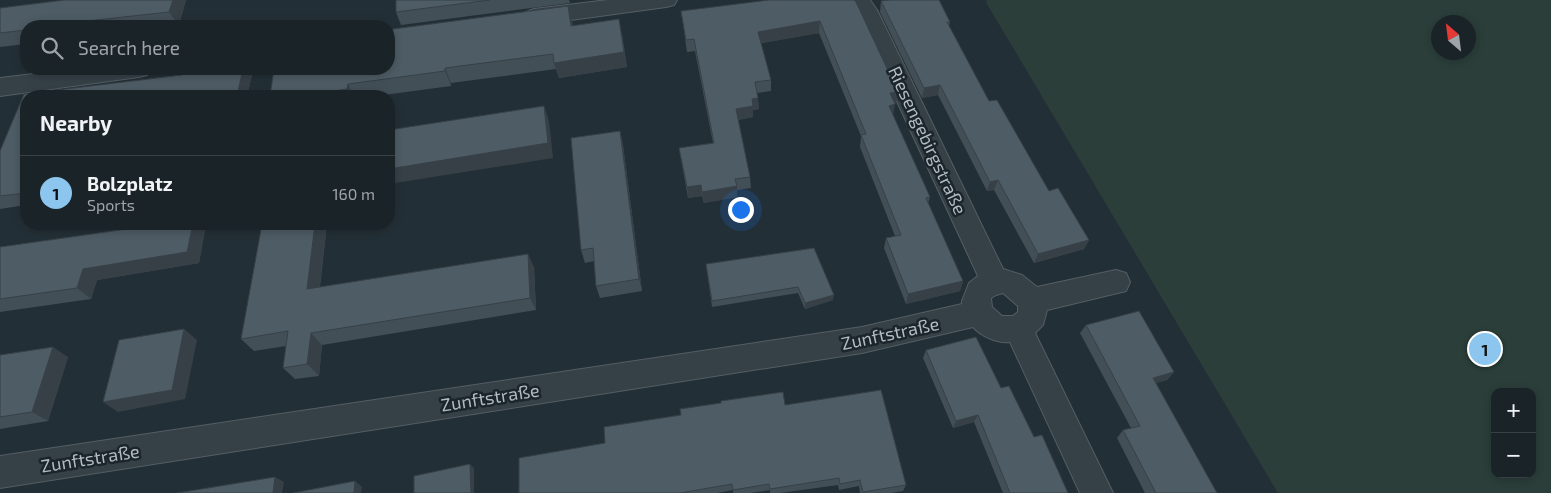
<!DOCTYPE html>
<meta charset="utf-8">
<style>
body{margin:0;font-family:"Exo 2",sans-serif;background:#232b30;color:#f1f3f6}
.controls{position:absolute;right:15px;bottom:15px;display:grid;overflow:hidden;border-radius:10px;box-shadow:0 2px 8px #0003}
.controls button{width:45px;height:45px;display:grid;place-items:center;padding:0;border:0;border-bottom:1px solid #384045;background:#1a2328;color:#f1f3f6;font:25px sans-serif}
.compass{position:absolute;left:1431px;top:15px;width:45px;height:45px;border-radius:50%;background:#1a2328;box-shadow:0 2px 8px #0003;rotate:332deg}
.you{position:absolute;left:740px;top:209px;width:18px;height:18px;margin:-12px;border:4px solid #fff;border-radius:50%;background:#1a73e8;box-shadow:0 0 0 8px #1a73e833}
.badge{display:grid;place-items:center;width:32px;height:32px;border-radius:50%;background:#8cc5ed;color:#111;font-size:16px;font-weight:700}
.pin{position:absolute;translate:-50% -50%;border:2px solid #fff;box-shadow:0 1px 5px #0006}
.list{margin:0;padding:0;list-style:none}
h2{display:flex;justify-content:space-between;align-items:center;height:65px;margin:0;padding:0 20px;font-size:21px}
h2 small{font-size:16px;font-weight:400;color:#9fa4a8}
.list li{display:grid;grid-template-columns:32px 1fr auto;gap:15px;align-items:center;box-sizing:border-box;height:75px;padding:0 20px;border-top:1px solid #384045}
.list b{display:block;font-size:19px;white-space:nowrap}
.list p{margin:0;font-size:16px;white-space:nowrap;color:#9fa4a8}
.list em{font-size:16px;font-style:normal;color:#9fa4a8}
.icon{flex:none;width:28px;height:28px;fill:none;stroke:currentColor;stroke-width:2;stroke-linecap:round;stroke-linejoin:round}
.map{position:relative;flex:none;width:1551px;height:493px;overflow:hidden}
.search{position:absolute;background:#1a2328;box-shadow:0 2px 8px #0003;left:20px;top:20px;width:375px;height:55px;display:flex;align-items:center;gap:12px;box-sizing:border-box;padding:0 18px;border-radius:20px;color:#9fa4a8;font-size:19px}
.panel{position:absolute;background:#1a2328;box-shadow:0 2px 8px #0003;left:20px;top:90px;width:375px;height:140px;border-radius:20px}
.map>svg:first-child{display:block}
.green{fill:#2b3e3a;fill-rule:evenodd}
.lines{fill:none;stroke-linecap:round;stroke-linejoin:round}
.minor-casing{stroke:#545e64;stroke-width:2}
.minor{fill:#364047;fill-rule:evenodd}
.wall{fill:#434f57}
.shaded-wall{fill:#374047}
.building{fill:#4e5c65;stroke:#374047}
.labels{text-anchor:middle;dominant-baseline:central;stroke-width:5;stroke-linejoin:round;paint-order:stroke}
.street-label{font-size:18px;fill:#b1bbc3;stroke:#1b252b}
</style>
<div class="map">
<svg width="1551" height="493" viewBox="0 0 1551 493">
<rect width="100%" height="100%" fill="#232f36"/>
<path class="green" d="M986,0h565v493h-273l-291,-489zM1438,22h30v30h-30zM1495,392h37v82h-37z"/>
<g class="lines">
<defs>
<g id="minor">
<polygon points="608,0 677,0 674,5 666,7 534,25 526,22 523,17 526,12 534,9"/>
<path d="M847,0h23l7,10 126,259 19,6 15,12 79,-17 10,3 4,9 -4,9 -79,19 -4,15 -8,8 78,160h-33l-70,-151c-12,2 -29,-6 -37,-15l-111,26 -862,135v-32l862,-129 100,-23v-3l7,-18 9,-7 -122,-263zM1003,293l15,13v6l-5,4h-11l-10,-9 -1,-9 5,-3z"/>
<polygon points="75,69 151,69 147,75 139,77 0,96 0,78"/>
</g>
</defs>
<use href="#minor" class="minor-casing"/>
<use href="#minor" class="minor"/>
</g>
<g class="wall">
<polygon points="65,0 186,0 179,25 166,26 26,26 26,44 0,47 0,8"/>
<polygon points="396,0 569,0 570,3 401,25 396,12"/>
<polygon points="854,0 896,103 894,104 893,115 930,197 928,203 963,281 960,291 906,304 884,248 886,238 895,236 860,147 861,136 819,33 761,43 771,80 771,91 757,93 759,109 753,110 753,117 738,120 750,177 751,188 737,190 737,197 704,203 702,196 688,198 679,148 713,143 695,51 687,52 681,11"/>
<polygon points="881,1 950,22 949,26 989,101 1049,191 1089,240 1084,249 1034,263 994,190 987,191 938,95 922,98 880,12"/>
<polygon points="568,6 573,26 622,34 627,67 559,78 556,69 451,83 451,86 376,96 270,96 389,69"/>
<polygon points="201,69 248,69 252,75 247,96 26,96 26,205 0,209 0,151 24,94 182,75 183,71"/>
<polygon points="620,131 623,145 642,291 600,298 596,286 594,261 585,263 581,250"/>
<polygon points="136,224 206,224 199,263 97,280 91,299 0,312 0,247 134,228"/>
<polygon points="327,224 320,287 534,267 536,310 322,345 319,376 295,379 283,368 286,346 254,351 241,339"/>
<polygon points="814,248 833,300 805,309 798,293 712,307 706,264"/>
<polygon points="1086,325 1174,372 1167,380 1156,383 1217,493 1145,493 1117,438 1123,430 1131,428 1080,333"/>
<polygon points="926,350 1001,388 1034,437 1068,493 1003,493 974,422 953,428 923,358"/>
<polygon points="0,355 68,357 48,421 0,429"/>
<polygon points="785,405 906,485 903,491 891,493 860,493 859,486 839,490 838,485 780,493 770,493 770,490 750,493 733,493 733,490 717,493 519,493 605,443"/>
</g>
<g class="shaded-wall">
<polygon points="173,0 186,0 179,25 169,12"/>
<polygon points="568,6 572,21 575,41 571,26"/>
<polygon points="619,19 627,67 559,78 554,63"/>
<polygon points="820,21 819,33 758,44 758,32"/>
<polygon points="445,68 451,83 451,86 445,71"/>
<polygon points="243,69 248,69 252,75 247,96 237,96"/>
<polygon points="348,84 354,96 333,96 334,91"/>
<polygon points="940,85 938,95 922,98 924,88"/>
<polygon points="898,92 896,103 888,105 890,93"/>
<polygon points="758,98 759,109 753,110 753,117 736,120 736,109 752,99"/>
<polygon points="895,104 893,116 889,106"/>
<polygon points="544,106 549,121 553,158 389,184 389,169"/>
<polygon points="620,131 623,145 642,291 639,279"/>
<polygon points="998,180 994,190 987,191 990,182"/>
<polygon points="701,185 702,196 688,198 687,187"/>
<polygon points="737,186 737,197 704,203 702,192"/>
<polygon points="193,224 206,224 199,263 97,280 91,299 77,288 83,269"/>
<polygon points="315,224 327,224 318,301 307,289"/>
<polygon points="1089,240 1084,249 1034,263 1038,254"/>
<polygon points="528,254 534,267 536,310 530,298"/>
<polygon points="963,281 960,291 906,304 908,294"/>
<polygon points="834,295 833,300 805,309 805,303"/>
<polygon points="184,329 197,340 185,399 118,412 103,402"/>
<polygon points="311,333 322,345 319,376 307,364"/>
<polygon points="53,347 68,357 48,421 32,412"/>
<polygon points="1174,372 1167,380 1146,386 1153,378"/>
<polygon points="978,415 974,422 953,428 956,421"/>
<polygon points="470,464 474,468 474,493 471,493"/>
<polygon points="275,477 284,482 282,493 273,493"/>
<polygon points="355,481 362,487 361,493 354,493"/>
</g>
<g class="building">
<polygon points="65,0 173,0 169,12 78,22 78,24 59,26 26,26 26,30 0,33 0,8"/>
<polygon points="396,0 490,0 396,12"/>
<polygon points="769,0 854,0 856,2 898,92 890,93 895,104 889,106 930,197 926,198 963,281 908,294 886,238 901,235 861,135 866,134 820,21 758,32 771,80 755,82 758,98 752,99 753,106 736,109 750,177 735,179 737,186 702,192 701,185 687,187 679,148 714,143 694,39 686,40 681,11"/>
<polygon points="890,0 939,0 950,22 947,22 989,101 997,100 1049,191 1058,188 1089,240 1038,254 998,180 990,182 940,85 924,88 881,1"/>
<polygon points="568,6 571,26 619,19 624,52 554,63 553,54 445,68 445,71 348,84 347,89 334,91 333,96 270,96 274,69 389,69 389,44 392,43 393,29"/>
<polygon points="201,69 243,69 237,96 26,96 26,193 0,196 0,151 24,94 182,75 183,71"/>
<polygon points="544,106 548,143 389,169 389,130"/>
<polygon points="620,131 639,279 596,286 593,248 581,250 571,138"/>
<polygon points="136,224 193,224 187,252 83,269 77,288 0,299 0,247 134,228"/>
<polygon points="262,224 315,224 307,289 528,254 530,298 311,333 307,364 283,368 288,331 241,339"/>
<polygon points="814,248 834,295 805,303 798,287 712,301 706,264"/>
<polygon points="1139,311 1174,372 1153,378 1217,493 1156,493 1123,430 1140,426 1086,325"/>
<polygon points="184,329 172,390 103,402 119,340"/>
<polygon points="976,337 1001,388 1009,386 1034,437 1042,435 1068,493 1010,493 978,415 956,421 926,350"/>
<polygon points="53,347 32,412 0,417 0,355"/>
<polygon points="881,390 906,485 863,492 860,480 840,484 839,478 770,489 769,484 733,490 732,484 680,493 519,493 519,458 605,443 604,427 681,415 680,409 721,403 721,401 783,392 785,405"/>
<polygon points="470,464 471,493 414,493 414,476"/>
<polygon points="275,477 273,493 177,493"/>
<polygon points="355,481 354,493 293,493"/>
</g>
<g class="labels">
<g class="street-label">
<text transform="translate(928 140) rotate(65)">Riesengebirgstraße</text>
<text transform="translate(890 333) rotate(-12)">Zunftstraße</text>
<text transform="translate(490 397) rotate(-9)">Zunftstraße</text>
<text transform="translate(90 458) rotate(-9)">Zunftstraße</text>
</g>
</g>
</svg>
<div class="controls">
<button>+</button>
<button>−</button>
</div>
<svg class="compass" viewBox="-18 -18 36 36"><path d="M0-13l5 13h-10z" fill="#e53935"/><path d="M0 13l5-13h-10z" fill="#9fa4a8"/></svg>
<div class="you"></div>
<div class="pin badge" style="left:1485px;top:349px">1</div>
<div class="search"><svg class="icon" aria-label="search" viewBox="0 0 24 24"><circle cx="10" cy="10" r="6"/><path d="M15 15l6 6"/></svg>Search here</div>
<section class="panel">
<h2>Nearby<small></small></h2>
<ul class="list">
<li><span class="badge">1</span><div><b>Bolzplatz</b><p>Sports</p></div><em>160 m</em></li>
</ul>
</section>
</div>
